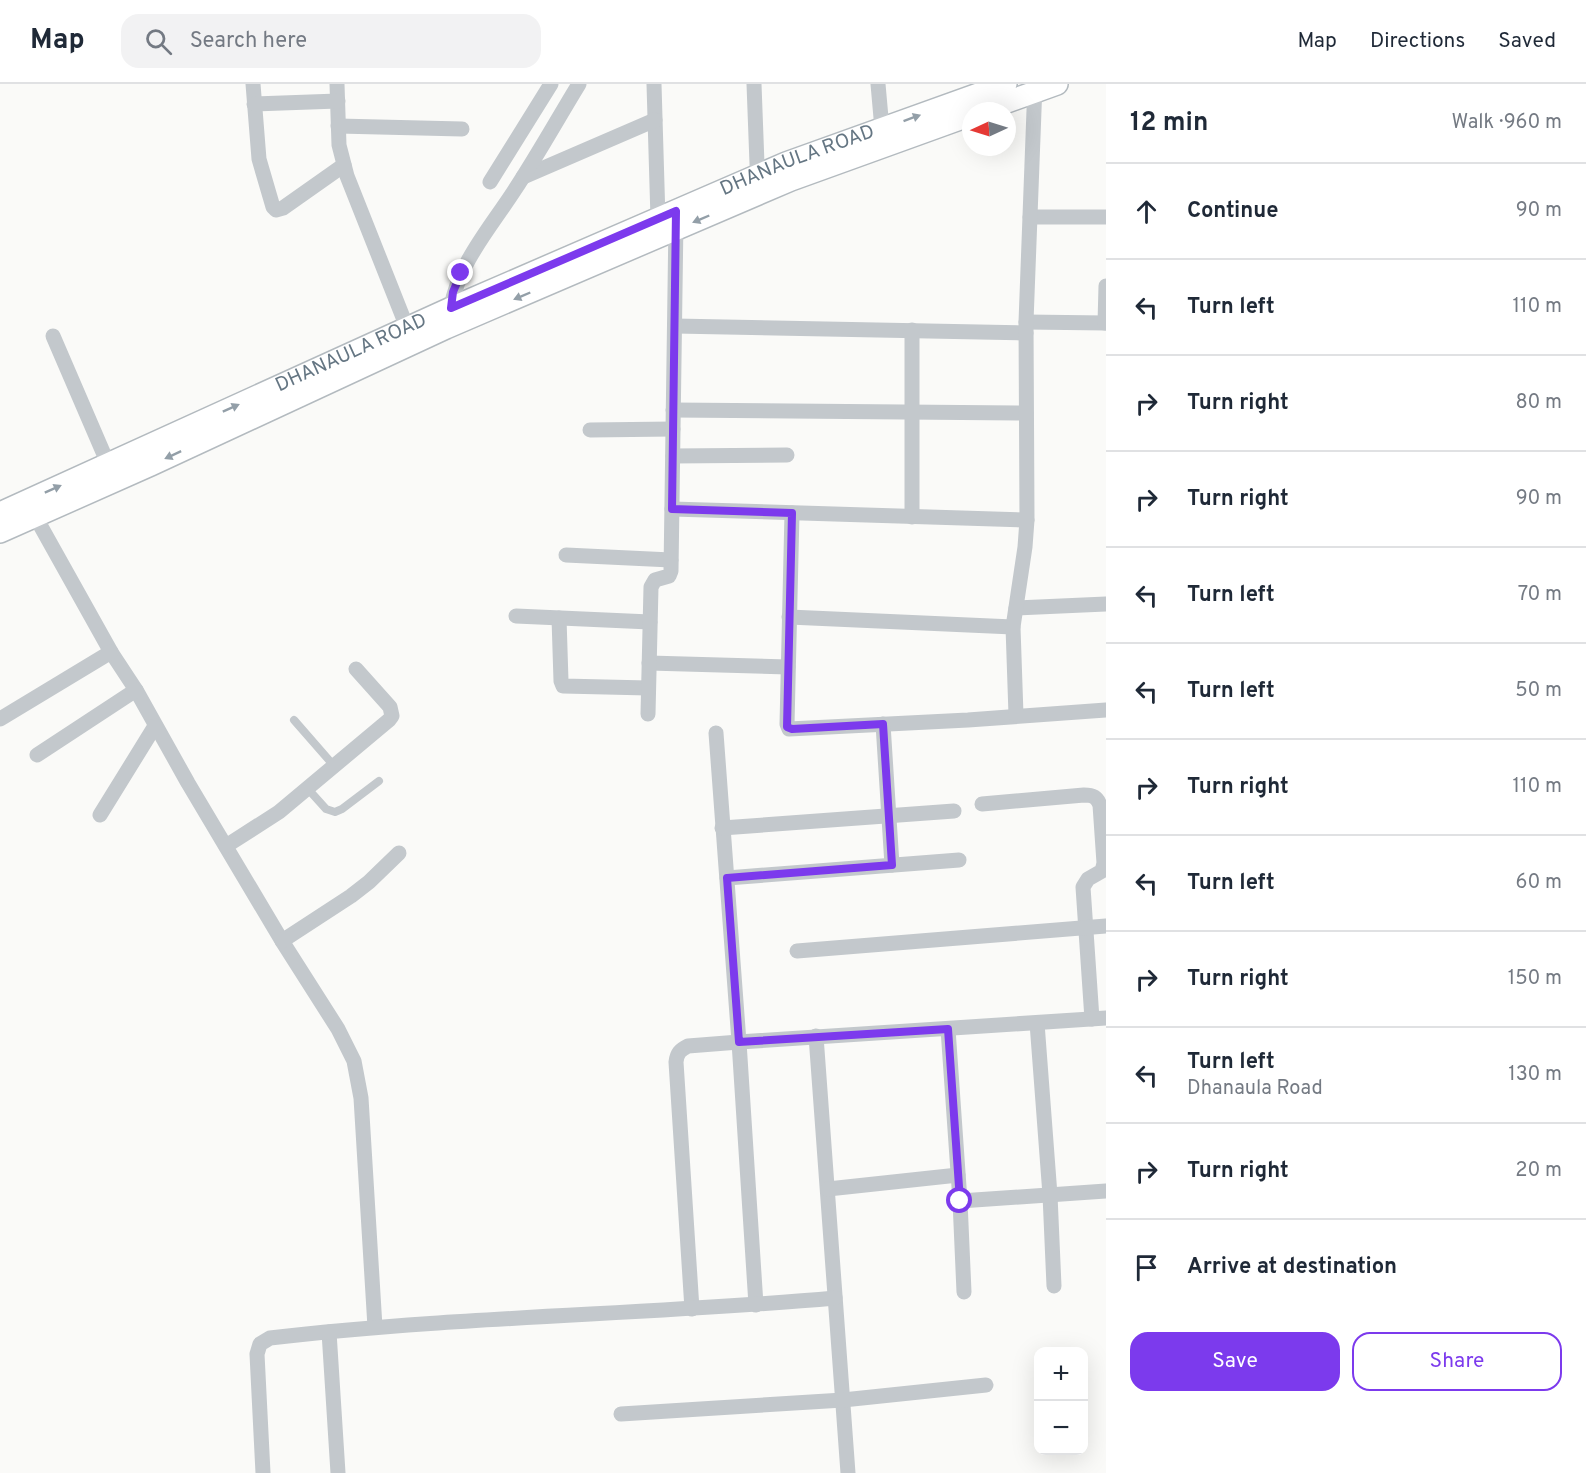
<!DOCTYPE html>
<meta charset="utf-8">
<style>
body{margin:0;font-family:Overpass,sans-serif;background:#f2f2f3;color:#1f2937}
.controls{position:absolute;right:18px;bottom:18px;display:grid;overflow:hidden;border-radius:12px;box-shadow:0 6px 24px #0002}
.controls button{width:54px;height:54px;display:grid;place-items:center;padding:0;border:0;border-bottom:2px solid #e0e1e3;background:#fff;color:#1f2937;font:30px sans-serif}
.compass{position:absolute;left:962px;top:18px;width:54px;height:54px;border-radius:50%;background:#fff;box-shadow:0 6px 24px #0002;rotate:266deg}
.stop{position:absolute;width:18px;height:18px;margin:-14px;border:4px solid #7c3aed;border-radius:50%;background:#fff}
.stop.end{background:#7c3aed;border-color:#fff;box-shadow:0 2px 6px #0008}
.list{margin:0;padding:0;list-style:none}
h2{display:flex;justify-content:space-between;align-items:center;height:78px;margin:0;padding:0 24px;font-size:26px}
h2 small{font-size:20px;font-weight:400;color:#747a83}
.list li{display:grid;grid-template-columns:39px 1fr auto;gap:18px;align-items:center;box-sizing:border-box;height:96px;padding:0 24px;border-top:2px solid #e0e1e3}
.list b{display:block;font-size:22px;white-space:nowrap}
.list p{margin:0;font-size:20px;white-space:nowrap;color:#747a83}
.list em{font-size:20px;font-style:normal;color:#747a83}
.actions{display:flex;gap:12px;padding:18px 24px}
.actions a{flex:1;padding:14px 0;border:2px solid #7c3aed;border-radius:18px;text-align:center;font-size:21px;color:#7c3aed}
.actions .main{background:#7c3aed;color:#fff}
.icon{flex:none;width:33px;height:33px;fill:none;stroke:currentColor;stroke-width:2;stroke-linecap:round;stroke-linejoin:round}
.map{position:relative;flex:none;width:1106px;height:1389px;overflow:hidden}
header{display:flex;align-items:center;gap:36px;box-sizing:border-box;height:84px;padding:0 30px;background:#fff;border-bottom:2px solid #e0e1e3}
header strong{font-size:28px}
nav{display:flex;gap:33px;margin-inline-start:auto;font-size:21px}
.search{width:420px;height:54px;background:#f2f2f3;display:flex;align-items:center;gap:15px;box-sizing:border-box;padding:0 21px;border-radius:18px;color:#747a83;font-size:22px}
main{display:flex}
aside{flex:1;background:#fff}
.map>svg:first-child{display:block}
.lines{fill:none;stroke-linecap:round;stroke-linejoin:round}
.secondary-casing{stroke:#b3babf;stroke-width:24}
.lane{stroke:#c3c8cc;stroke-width:8}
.street{stroke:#c3c8cc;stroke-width:15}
.secondary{stroke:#fff;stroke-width:21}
.oneway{fill:#939fa8}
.route{stroke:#7c3aed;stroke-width:8}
.labels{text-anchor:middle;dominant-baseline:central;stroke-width:6;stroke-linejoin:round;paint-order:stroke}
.street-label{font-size:20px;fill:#657683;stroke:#fff}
</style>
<header>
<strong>Map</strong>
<div class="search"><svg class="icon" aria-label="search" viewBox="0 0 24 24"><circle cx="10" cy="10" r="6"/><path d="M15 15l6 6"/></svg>Search here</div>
<nav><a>Map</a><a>Directions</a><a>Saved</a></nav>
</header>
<main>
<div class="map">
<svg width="1106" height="1389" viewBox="0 0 1106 1389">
<rect width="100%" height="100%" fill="#fafaf8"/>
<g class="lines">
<defs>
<g id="secondary">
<polyline points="982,27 1057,0"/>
<path id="s1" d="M0,429l451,-205 335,-145 220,-79"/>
<polyline points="0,448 151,381 446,244 791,96 971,31"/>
</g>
</defs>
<use href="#secondary" class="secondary-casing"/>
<g class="lane">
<polyline points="294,636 335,683"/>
<polyline points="308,705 326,725 335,728 342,725 379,697"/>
</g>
<g class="street">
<polyline points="253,0 259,75 273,123 276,126 283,124 344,81"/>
<polyline points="337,0 339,61 347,92 410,251"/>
<polyline points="654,0 658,135"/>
<polyline points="754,0 757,80 761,99"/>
<polyline points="878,0 882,45"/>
<polyline points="254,20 338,17"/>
<polyline points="338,42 462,45"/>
<polyline points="523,93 655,36"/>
<polyline points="490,98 551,0"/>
<polyline points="1030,133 1106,133"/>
<path d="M451,224c7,-44 39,-80 63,-117 23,-35 43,-71 65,-107"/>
<polyline points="1026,238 1106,239"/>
<polyline points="1105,239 1106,202"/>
<polyline points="675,242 1026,249"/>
<polyline points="53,252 112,389"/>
<polyline points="673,326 1026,329"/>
<polyline points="590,346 673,345"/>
<polyline points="673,372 787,371"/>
<polyline points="30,423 111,568 136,606 188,699 282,857 338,945 354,977 361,1014 375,1243"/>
<polyline points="672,425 1027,436"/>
<polyline points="792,429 787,640 789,645 968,636 1106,626"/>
<polyline points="912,433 912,246"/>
<polyline points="566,471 671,476"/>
<polyline points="1016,524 1106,520"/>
<polyline points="516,532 650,538"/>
<polyline points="789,533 1013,543"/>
<polyline points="559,534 561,597 563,602 648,604"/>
<polyline points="649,579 788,583"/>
<polyline points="648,630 651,503 655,496 669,492 671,487 676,136"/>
<polyline points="1016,631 1013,543 1025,463 1027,436 1026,238 1035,0"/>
<polyline points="0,635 111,568"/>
<polyline points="883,640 892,781"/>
<polyline points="716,649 739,958 756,1221"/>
<polyline points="37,671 136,606"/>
<path d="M982,720l102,-9c9,0 13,2 16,10l4,58 -2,8 -14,8 -5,8 9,132"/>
<polyline points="100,731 155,642"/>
<polyline points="722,744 954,727"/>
<polyline points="226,762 279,728 389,636 392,632 390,623 356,585"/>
<polyline points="727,794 959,776"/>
<polyline points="282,857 351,812 369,798 399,769"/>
<polyline points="797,867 1106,842"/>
<polyline points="1037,939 1050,1111 1054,1202"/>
<polyline points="948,945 960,1117 964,1208"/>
<polyline points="816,952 848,1389"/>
<polyline points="828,1105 958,1091"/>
<polyline points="960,1117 1106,1107"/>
<path d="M692,1225l-16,-247c1,-9 4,-12 12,-16l51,-4 367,-24"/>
<polyline points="329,1248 338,1389"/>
<polyline points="621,1330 843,1316 986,1301"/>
<path d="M263,1389l-6,-119 3,-10 10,-6c188,-22 377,-23 565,-40"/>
</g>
<use href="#secondary" class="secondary"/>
</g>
<defs><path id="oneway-solid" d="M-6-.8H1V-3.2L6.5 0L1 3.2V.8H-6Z" transform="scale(1.5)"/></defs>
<g class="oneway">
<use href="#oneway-solid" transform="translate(912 34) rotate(-20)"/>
<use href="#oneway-solid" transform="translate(701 135) rotate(157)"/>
<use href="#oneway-solid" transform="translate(522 212) rotate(157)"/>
<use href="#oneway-solid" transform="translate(231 324) rotate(-24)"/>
<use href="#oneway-solid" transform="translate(173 371) rotate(155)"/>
<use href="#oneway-solid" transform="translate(53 405) rotate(-24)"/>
</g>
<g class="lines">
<polyline class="route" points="461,189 453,208 451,224 676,127 672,425 792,429 787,643 792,645 883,640 892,781 727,794 739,958 948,945 960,1117"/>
</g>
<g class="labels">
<g class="street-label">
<text stroke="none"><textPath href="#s1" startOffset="872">DHANAULA ROAD</textPath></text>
<text stroke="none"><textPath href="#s1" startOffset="386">DHANAULA ROAD</textPath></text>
</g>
</g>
</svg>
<div class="controls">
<button>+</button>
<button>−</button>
</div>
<svg class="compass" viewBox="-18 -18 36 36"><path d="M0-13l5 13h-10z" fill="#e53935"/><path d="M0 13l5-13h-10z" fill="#747a83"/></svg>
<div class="stop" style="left:960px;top:1117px"></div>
<div class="stop end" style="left:461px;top:189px"></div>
</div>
<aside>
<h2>12 min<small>Walk · 960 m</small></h2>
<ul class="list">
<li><svg class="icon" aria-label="ahead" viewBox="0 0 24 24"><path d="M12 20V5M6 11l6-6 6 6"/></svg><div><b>Continue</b></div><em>90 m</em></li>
<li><svg class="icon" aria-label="left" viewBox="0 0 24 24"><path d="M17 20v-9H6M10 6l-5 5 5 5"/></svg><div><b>Turn left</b></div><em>110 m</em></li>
<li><svg class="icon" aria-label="right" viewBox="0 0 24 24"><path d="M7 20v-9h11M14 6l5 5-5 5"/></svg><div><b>Turn right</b></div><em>80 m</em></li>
<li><svg class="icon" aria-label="right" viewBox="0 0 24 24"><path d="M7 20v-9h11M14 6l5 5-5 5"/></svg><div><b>Turn right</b></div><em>90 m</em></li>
<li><svg class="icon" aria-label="left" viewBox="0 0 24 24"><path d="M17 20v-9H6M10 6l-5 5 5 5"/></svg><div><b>Turn left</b></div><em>70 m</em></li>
<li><svg class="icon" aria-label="left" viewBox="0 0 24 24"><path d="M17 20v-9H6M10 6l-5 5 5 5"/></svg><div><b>Turn left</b></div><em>50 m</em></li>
<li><svg class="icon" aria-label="right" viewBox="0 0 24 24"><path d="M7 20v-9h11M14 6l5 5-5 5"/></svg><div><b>Turn right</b></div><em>110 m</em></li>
<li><svg class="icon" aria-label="left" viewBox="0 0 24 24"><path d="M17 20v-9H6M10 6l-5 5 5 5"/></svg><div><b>Turn left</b></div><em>60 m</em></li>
<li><svg class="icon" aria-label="right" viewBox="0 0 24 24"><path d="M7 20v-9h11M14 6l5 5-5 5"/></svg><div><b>Turn right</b></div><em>150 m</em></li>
<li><svg class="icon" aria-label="left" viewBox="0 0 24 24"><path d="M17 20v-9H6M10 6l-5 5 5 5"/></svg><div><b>Turn left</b><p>Dhanaula Road</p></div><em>130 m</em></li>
<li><svg class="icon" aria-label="right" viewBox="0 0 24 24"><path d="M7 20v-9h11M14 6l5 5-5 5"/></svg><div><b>Turn right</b></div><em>20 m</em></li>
<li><svg class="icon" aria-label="arrive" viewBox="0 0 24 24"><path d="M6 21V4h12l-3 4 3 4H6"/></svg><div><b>Arrive at destination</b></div></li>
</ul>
<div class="actions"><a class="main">Save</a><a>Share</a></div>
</aside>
</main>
